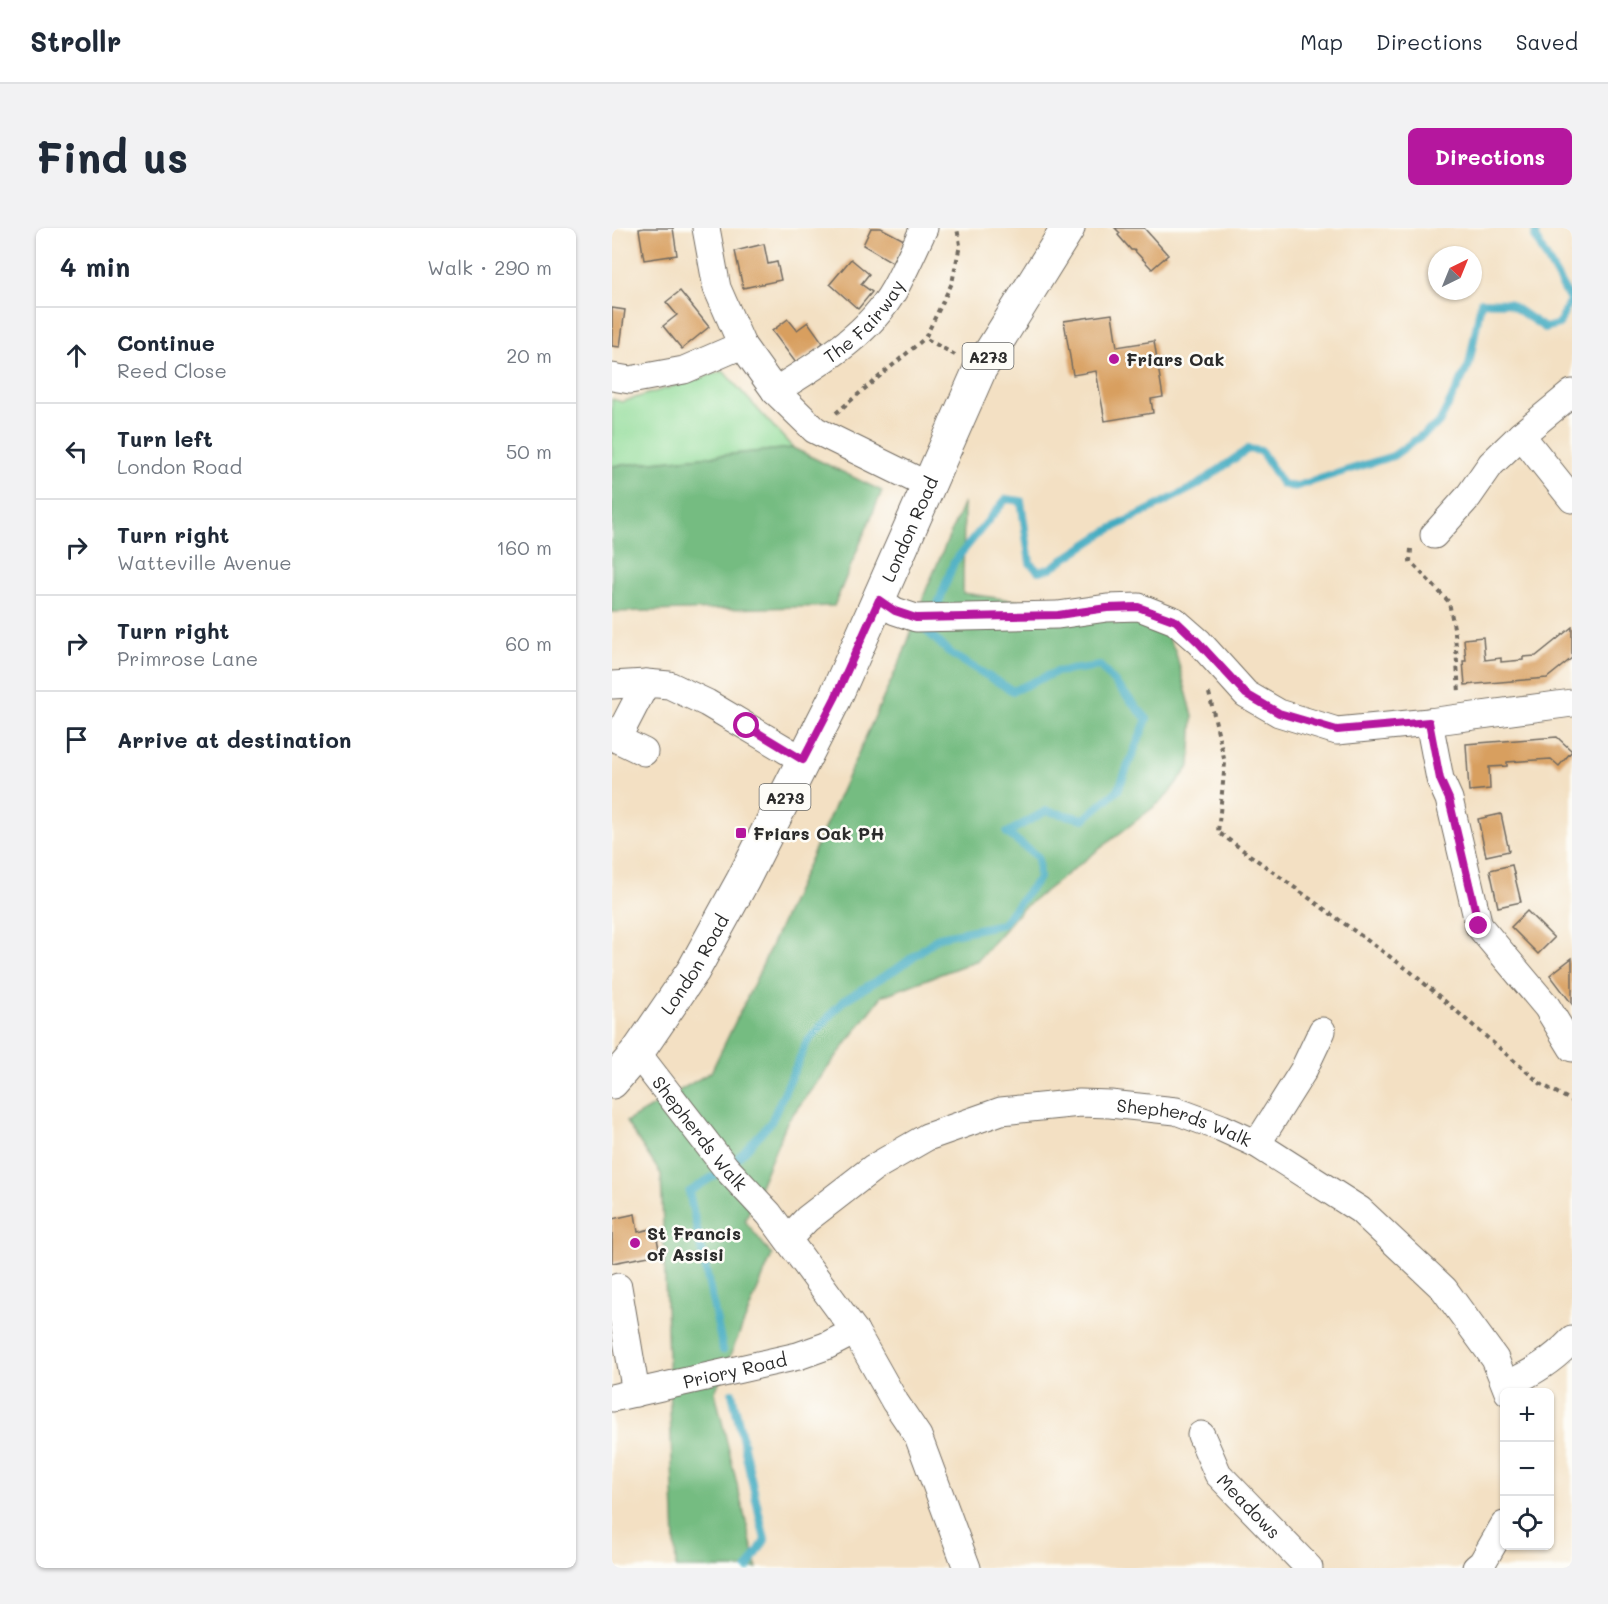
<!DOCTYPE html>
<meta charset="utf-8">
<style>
body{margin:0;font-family:Mali,sans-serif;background:#f2f2f3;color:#1f2937}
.controls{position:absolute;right:18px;bottom:18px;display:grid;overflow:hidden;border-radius:9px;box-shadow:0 2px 4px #0004}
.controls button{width:54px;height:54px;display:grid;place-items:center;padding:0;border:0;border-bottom:2px solid #e0e1e3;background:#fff;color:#1f2937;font:30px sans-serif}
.compass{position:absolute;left:816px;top:18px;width:54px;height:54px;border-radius:50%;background:#fff;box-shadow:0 2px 4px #0004;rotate:43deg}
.stop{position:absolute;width:18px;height:18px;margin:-14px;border:4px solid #b5179e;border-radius:50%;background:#fff}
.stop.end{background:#b5179e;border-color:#fff;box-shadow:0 2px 6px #0008}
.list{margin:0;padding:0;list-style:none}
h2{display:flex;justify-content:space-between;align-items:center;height:78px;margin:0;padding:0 24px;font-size:26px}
h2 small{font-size:20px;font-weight:400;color:#747a83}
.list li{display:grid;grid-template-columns:39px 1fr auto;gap:18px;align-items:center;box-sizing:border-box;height:96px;padding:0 24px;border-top:2px solid #e0e1e3}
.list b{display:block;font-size:22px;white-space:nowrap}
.list p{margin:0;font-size:20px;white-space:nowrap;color:#747a83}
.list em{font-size:20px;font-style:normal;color:#747a83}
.icon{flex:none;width:33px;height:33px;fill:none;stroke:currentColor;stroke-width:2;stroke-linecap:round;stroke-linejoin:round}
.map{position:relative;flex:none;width:960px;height:1340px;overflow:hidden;border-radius:9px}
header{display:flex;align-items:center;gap:36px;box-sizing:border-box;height:84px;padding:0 30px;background:#fff;border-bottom:2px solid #e0e1e3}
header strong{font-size:28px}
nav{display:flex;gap:33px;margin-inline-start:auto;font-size:21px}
.intro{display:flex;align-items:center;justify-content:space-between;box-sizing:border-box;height:144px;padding:0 36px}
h1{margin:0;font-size:42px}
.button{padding:15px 27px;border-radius:9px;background:#b5179e;color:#fff;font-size:21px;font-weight:700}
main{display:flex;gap:36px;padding:0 36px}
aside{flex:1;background:#fff;border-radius:9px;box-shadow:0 2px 4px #0004}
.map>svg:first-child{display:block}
.green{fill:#91dc99;stroke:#5e8462;stroke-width:1.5}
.forest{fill:#74bc81;stroke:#507456;stroke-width:1.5}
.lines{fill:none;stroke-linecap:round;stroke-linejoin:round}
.stream{stroke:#42abc1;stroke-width:8}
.building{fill:#d89f5f}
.minor-casing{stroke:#716a60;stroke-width:29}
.major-casing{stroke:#716a60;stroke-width:35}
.path{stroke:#716a60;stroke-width:4;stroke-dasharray:4.5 4.5;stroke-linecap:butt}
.minor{stroke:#fff;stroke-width:27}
.major{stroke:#fff;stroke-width:33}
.route{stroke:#b5179e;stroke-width:8}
.poi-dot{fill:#b5179e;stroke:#fdfcf7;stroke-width:2}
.labels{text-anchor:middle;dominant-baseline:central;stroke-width:5;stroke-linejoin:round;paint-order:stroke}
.shield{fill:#fdfcf7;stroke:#6a6a68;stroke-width:1.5}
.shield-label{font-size:16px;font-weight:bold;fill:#2b2b2b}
.street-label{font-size:18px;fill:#2b2b2b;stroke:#fdfcf7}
.poi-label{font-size:18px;font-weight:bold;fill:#2b2b2b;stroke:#fdfcf7;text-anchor:start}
</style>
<header>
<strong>Strollr</strong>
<nav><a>Map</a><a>Directions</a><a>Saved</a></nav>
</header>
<div class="intro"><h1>Find us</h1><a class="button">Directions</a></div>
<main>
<aside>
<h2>4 min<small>Walk · 290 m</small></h2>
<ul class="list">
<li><svg class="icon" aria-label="ahead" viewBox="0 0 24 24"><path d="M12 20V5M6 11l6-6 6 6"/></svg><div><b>Continue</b><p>Reed Close</p></div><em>20 m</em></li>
<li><svg class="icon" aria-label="left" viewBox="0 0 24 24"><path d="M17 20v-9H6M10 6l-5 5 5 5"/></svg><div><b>Turn left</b><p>London Road</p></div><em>50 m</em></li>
<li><svg class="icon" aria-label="right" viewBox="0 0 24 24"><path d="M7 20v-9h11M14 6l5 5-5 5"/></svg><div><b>Turn right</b><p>Watteville Avenue</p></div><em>160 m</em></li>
<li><svg class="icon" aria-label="right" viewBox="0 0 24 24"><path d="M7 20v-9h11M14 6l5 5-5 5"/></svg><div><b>Turn right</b><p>Primrose Lane</p></div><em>60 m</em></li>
<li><svg class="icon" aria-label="arrive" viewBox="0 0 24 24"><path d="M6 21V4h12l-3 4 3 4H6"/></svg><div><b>Arrive at destination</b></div></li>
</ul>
</aside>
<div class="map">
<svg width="960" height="1340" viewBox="0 0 960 1340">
<rect width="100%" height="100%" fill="#fdfcf7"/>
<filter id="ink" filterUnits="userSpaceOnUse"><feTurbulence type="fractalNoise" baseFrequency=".0167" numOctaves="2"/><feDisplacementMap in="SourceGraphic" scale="12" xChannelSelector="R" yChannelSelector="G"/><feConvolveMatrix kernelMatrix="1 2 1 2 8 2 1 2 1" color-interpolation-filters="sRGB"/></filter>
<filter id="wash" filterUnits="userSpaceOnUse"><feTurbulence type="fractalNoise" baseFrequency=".008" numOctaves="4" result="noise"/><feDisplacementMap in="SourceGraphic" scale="24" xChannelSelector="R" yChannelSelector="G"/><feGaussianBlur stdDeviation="1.35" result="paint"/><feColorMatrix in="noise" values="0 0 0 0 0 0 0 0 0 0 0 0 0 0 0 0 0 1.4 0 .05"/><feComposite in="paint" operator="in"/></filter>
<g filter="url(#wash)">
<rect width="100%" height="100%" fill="#f3e0c3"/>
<polygon class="green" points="111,143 181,220 0,238 0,171 10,174"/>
<g class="forest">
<polygon points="181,220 270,263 222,378 0,384 0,238"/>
<polygon points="352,274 351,365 419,375 534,372 563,422 581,488 578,538 552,571 410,681 366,732 270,768 175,894 133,993 160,1027 103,1164 145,1340 64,1340 49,946 14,894 99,844 145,749 292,424 314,362"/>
</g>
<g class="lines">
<g class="stream">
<polyline points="323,384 342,334 394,271 409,273 418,335 426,343 437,341 495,303 584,258 636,221 649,223 670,256 682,259 781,228 827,195 857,137 869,74 896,75 933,100 947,96 958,72 923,9 924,0"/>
<polyline points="111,1122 77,964 114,940 131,925 159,894 195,814 231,773 289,738 327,709 390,696 427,650 426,629 395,605 434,583 472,591 506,562 535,491 488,438 444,444 401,463 339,426 315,403 318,395"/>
<polyline points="120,1165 153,1312 136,1340"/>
</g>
</g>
<g id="blocks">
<g class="building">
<polygon points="32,0 61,0 65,27 32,32 27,1"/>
<polygon points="259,0 269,0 292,12 280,34 251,17"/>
<polygon points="503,0 532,0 556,27 540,41 522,22 519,22 506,7 508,5"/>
<polygon points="152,16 156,36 165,34 169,52 131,60 123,23"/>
<polygon points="239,31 257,46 249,56 260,64 246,81 218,56"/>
<polygon points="68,63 97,99 70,121 51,98 65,87 54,74"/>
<polygon points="0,80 13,82 8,119 0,118"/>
<polygon points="500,86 505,119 542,113 551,169 539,171 541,185 493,193 484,143 461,147 452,93"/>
<polygon points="176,91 185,102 196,94 211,115 184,135 160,103"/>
<polygon points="960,399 960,430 935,450 853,457 851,433 854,433 852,411 871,409 873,432 889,430 889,434 911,432 911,429 924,428"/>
<polygon points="945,509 960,523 947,538 939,531 895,534 895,538 877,539 878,561 857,563 854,516"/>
<polygon points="889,586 897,623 874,628 866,591"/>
<polygon points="900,637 909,674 886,679 878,642"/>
<polygon points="915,683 942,710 926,726 899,699"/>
<polygon points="960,730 960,776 938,747"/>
<polygon points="23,986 26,1004 43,1000 48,1026 0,1035 0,991"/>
</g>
</g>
</g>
<g filter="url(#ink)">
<use href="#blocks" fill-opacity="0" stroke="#716a60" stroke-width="1.5"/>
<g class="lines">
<defs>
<g id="minor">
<polyline points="94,0 105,60 130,117 163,163 203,202 317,258"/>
<polyline points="0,149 18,152 72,142 130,117"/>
<path id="s1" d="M163,163c43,-27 93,-55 119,-101 11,-20 20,-41 30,-62"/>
<polyline points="909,207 960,271"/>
<polyline points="822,307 856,269 879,236 909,207 960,165"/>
<polyline points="267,372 283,383 304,390 446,387 495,380 527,379 563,393 587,414 634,466 667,485 725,503 817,494 960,475"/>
<polyline points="0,457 34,455"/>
<polyline points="817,494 828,551 837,571 867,698 935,779 960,820"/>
<polyline points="32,524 5,511 34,455 57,457 95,475 191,532"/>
<path id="s2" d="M25,825l89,115 43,46 86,117 40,71 23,34 49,132"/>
<polyline points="645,916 691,843 710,803"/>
<path id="s3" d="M176,1011l19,-20 66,-51 54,-31 74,-26 79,-8 30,1 66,7 46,17 35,16 103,66 84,79 51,70 13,33"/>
<polyline points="6,1059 24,1165"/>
<path d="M894,1157c26,-12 46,-24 66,-45"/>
<path id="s4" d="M0,1170l186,-42 28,-10 29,-15"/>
<path id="s5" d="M589,1207l17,39 91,94"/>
<polyline points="864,1340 870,1335 892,1297"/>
</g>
<g id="major">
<path id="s6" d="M0,854l25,-29 56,-82 50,-91 92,-182 145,-329 88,-141"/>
</g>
</defs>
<use href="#minor" class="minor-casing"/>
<use href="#major" class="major-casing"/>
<g class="path">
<polyline points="343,127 313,110 340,55 348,17 345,0"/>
<polyline points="224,185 313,110"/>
<polyline points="799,321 798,333 837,374 843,405 847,465"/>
<polyline points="597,465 613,535 606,604 799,744 929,856 960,873"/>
</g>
<use href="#minor" class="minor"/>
<use href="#major" class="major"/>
</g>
</g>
<g class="lines" filter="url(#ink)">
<polyline class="route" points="135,498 191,532 223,470 267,372 283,383 304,390 446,387 495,380 526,379 564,393 586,414 634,466 667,485 725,502 817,494 828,551 837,571 867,698"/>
</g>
<g class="poi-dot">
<circle cx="502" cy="131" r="6"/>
<rect x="123" y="599" width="12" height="12" rx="3"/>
<circle cx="23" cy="1015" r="6"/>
</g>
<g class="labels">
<g class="shield">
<rect x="350.5" y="115" width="51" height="26" rx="4.5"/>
<rect x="147.5" y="556" width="51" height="26" rx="4.5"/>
</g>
<g class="shield-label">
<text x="376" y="128">A273</text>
<text x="173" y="569">A273</text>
</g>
<g class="street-label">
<text stroke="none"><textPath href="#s1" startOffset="114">The Fairway</textPath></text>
<text stroke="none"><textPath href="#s6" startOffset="630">London Road</textPath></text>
<text stroke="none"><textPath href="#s6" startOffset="144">London Road</textPath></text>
<text stroke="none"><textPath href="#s3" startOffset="438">Shepherds Walk</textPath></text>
<text stroke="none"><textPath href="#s2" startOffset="102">Shepherds Walk</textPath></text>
<text stroke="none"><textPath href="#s4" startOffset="126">Priory Road</textPath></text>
<text stroke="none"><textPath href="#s5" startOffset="87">Meadows</textPath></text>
</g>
<g class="poi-label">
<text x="514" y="131">Friars Oak</text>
<text x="141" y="605">Friars Oak PH</text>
<text x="35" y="1005">St Francis<tspan x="35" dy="21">of Assisi</tspan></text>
</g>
</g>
</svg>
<div class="controls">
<button>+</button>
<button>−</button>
<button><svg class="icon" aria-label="locate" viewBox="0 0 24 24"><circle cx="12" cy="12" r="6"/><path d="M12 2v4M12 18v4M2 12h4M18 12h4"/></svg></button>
</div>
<svg class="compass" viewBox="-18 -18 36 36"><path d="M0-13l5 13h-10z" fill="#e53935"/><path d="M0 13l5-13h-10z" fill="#747a83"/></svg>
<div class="stop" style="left:135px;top:498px"></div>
<div class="stop end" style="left:867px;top:698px"></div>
</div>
</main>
